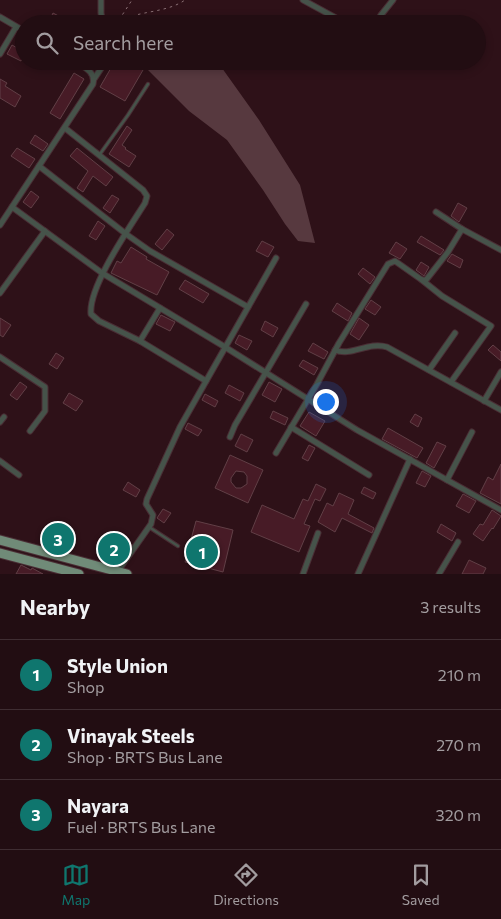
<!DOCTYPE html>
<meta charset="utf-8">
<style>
body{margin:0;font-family:Commissioner,sans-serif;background:#2a161b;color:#f1f3f6}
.you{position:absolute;left:325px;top:401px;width:18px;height:18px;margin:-12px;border:4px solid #fff;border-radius:50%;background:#1a73e8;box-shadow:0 0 0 8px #1a73e833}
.badge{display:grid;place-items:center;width:32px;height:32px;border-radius:50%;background:#0f766e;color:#fff;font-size:16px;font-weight:700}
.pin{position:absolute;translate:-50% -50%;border:2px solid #fff;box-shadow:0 1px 5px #0006}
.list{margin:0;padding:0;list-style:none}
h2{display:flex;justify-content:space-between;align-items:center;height:65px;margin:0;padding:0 20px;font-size:21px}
h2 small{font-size:16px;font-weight:400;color:#a29c9f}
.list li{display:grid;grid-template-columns:32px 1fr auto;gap:15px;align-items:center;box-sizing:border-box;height:70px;padding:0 20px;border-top:1px solid #3f2d32}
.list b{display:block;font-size:19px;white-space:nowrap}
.list p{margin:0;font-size:16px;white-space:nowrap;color:#a29c9f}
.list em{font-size:16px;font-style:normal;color:#a29c9f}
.icon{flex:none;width:28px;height:28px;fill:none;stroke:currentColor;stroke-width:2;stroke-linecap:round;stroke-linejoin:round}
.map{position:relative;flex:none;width:501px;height:574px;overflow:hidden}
.search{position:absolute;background:#220d12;box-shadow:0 2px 8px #0003;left:15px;right:15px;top:15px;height:55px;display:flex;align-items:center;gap:12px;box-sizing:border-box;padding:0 18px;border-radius:28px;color:#a29c9f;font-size:19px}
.sheet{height:275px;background:#220d12}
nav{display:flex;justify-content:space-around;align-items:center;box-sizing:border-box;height:70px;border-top:1px solid #3f2d32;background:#220d12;font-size:14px;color:#a29c9f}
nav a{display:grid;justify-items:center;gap:2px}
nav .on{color:#0f766e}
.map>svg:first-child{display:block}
.green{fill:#57393f}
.building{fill:#471b26;stroke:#613f46;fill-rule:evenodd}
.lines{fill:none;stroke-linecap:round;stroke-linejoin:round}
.service-casing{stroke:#4a2e35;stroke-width:4.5}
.minor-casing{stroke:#4a2e35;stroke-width:7}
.primary-casing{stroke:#4a2e35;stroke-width:11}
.path{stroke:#8a7075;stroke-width:1;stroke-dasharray:2.5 4;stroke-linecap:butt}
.service{stroke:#46534a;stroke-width:2.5}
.minor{stroke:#46534a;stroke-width:5}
.primary{stroke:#708b78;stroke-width:9}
</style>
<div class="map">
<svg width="501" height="574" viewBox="0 0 501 574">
<rect width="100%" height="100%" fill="#2e1118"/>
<polygon class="green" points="143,61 217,61 259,120 300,185 315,243 298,241 285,224 263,190 227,140 189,111 146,68"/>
<g class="building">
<polygon points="53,13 66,20 64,24 48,24"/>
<polygon points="12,45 24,52 21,61 7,54"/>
<polygon points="115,61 128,61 143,70 125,101 100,87"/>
<polygon points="74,73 84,79 60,119 50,113"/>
<polygon points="0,79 7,83 5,86 21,96 15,107 0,98"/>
<polygon points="127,126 132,130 122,145 126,148 125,149 136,156 129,167 109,154"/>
<polygon points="35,135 48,144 43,151 30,143"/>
<polygon points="17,148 35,159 29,168 11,156"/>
<polygon points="77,148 113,177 106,186 93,176 83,192 77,188 88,171 70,156"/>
<polygon points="31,191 39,197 31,208 23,202"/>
<polygon points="112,195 119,199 110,213 103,208"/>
<polygon points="458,203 467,208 459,222 451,216"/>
<polygon points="98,221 105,226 96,240 89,236"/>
<polygon points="167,229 174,235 162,250 155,244"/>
<polygon points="421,236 444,250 440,255 417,242"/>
<polygon points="262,241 274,247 268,257 256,251"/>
<polygon points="396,242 407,249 400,259 389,253"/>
<polygon points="131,247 147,257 146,259 169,272 157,295 111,273 117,261 121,263"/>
<polygon points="452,254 463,260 460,268 447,261"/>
<polygon points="421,262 429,267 424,276 416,270"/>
<polygon points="363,268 375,277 370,284 358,274"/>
<polygon points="185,280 209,294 203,303 179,289"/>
<polygon points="371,300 381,307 375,315 365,309"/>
<polygon points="337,303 352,313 348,321 332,311"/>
<polygon points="161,315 175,322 170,331 156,324"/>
<polygon points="0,318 11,325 3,337 0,335"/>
<polygon points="359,318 369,325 359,340 350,334"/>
<polygon points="265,321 278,328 273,337 261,330"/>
<polygon points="239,335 252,341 247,350 235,343"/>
<polygon points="313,343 328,352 324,359 308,351"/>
<polygon points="493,345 501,352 501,361 488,350"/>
<polygon points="56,353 64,358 57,369 49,364"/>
<polygon points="303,360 318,368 314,375 299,366"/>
<polygon points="20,382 27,387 17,400 10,395"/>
<polygon points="269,382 282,389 275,402 262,395"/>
<polygon points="229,385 244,393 240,401 225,393"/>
<polygon points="69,393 83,401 76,411 63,403"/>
<polygon points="205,394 218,401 215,407 202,400"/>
<polygon points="273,411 288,418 285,425 270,418"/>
<polygon points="309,412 325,421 316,436 300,426"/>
<polygon points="415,414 422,418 418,427 410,422"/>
<polygon points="188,423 202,430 198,436 185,429"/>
<polygon points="388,428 423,448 417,458 382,439"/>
<polygon points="241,434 253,440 247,452 235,446"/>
<polygon points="437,442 446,446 434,468 426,463"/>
<polygon points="309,445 315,448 308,461 302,458"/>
<path d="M230,455l33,15 -15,33 -33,-15zM236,471l8,1 3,4v8l-6,4h-5l-5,-6v-4z"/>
<polygon points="501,464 501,504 480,493 488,477 493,480"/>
<polygon points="422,471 431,476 425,487 416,483"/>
<polygon points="128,482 140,490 136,497 123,490"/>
<polygon points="316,484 326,489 320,501 315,499 304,524 310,526 299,552 251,532 262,505 294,519 303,499 308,501"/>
<polygon points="364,487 376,493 373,499 361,493"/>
<polygon points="339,493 354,500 348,514 374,528 372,533 342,518 335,532 318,522 327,503 333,506"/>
<polygon points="463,494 476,501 469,513 456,506"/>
<polygon points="163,509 171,513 164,523 157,518"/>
<polygon points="492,510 501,516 493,529 492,528 483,541 473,534 480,524 483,525"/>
<polygon points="196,521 233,530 223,572 185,562"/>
<polygon points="441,524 456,533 452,541 437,532"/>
<polygon points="469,560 486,568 483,574 462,574"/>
<polygon points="21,565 31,570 32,568 43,574 16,574"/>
</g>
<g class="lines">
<defs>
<g id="service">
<polyline points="100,154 128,115 148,84"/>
<polyline points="149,527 178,546"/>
</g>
<g id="minor">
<polyline points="101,0 101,13 103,24"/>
<polyline points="303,0 347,24"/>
<polyline points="0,17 24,31"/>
<polyline points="376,24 381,15 393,0"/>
<polyline points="0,54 16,27"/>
<polyline points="94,79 106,61"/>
<path d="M65,128l78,62 4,6 -2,7c-15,24 -57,84 -54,111l8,7 41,20 66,40"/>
<polyline points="39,166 126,234 150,251 248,307"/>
<polyline points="12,207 102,273 225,347 357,430 501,510"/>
<polyline points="436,212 462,229 501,250"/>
<path d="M0,225l93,-141c3,-13 -10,-17 -19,-23"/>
<polyline points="422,280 442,296 491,326 451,382"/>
<polyline points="0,293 45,231"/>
<polyline points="140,341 160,308"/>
<path d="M335,350c16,7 33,-9 52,-3l114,63"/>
<polyline points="0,357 45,387 45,411 30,431"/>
<polyline points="429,370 455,333"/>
<polyline points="484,401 501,372"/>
<polyline points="0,422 4,417"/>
<polyline points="291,427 369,475"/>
<polyline points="230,437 235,425 306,304"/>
<polyline points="276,453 317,384 339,343 388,264 395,261 422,280 426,280 448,252 462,229"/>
<polyline points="0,461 19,475"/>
<polyline points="447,480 472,432"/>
<polyline points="118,571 151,524 153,515 146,504 147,499 180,427 276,258"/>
<polyline points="303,574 318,533"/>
<polyline points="358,574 410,459"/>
<polyline points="439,574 458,542"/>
</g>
<g id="primary">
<polyline points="0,540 127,574"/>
<polyline points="0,553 79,574"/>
</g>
</defs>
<use href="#service" class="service-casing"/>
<use href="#minor" class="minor-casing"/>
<use href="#primary" class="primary-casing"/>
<g class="path">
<polyline points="119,20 132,0"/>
<path d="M114,24c21,-14 51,-10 71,-24"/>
</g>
<use href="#service" class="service"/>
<use href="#minor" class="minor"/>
<use href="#primary" class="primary"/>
</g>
</svg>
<div class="you"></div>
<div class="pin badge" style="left:202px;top:552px">1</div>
<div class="pin badge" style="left:114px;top:549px">2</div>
<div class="pin badge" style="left:58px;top:539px">3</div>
<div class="search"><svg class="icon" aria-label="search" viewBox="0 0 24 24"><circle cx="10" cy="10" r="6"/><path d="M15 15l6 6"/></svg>Search here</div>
</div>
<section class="sheet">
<h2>Nearby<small>3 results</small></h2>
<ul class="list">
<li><span class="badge">1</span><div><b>Style Union</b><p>Shop</p></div><em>210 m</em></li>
<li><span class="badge">2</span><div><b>Vinayak Steels</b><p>Shop · BRTS Bus Lane</p></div><em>270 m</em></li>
<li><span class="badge">3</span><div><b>Nayara</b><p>Fuel · BRTS Bus Lane</p></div><em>320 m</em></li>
</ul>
</section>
<nav>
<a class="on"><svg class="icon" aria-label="map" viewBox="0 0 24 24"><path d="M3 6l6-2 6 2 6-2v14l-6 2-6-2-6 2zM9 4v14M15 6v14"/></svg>Map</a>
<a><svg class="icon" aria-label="directions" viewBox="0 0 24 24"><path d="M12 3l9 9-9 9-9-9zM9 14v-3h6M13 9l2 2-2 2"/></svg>Directions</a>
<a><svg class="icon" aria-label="saved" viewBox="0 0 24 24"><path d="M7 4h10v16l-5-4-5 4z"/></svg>Saved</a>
</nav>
